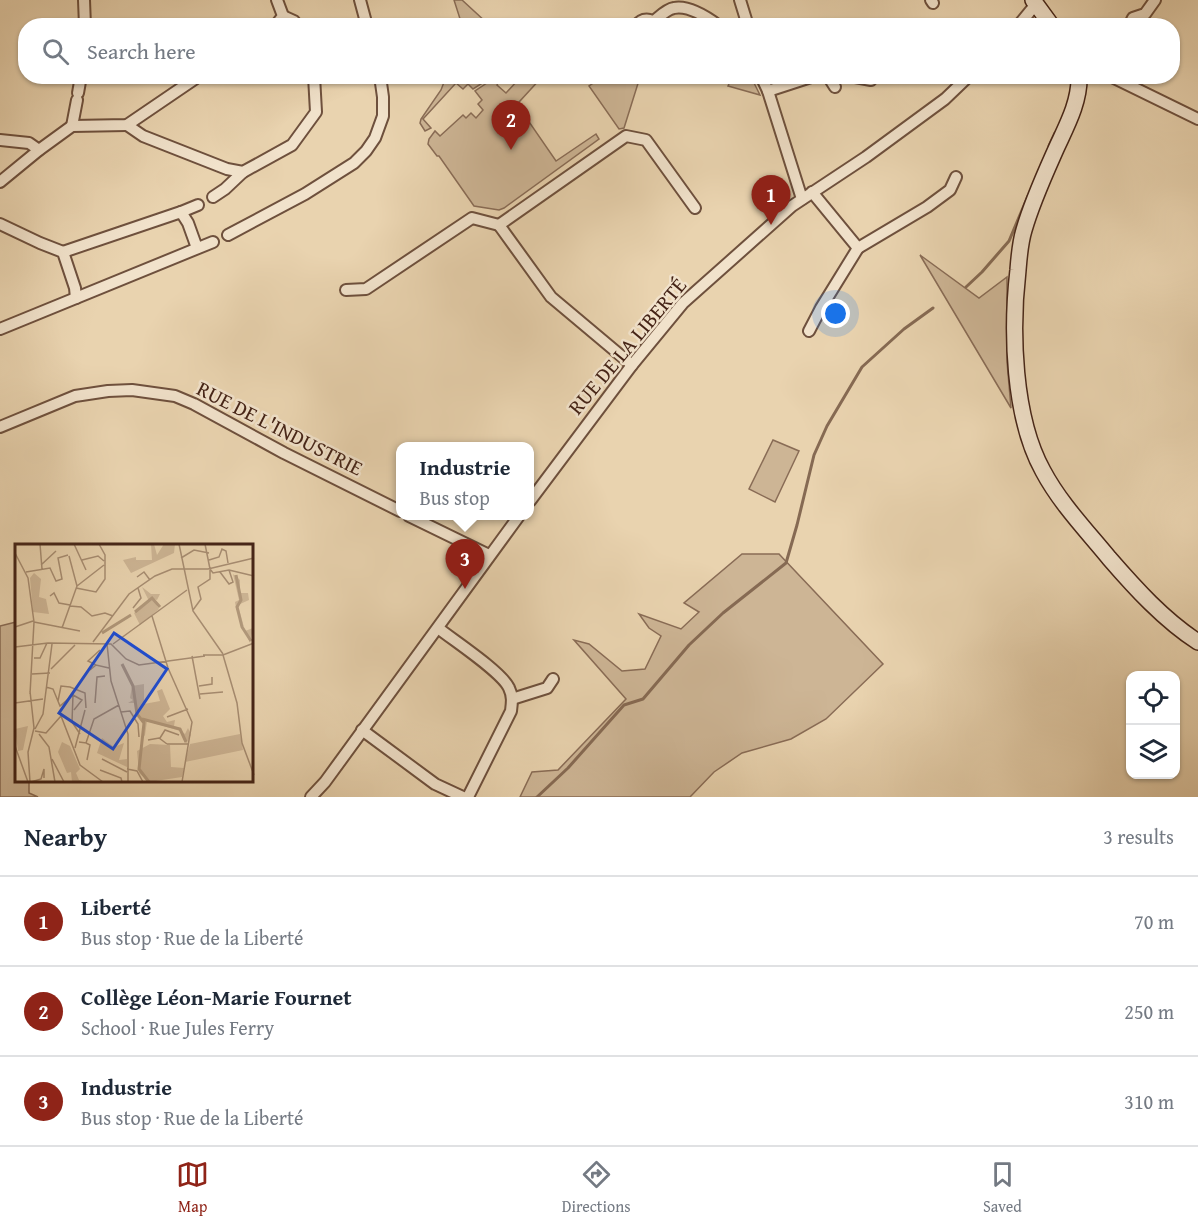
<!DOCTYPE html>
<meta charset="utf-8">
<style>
body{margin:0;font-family:"Gentium Book Plus",serif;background:#f6f6f7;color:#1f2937}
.controls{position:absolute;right:18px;bottom:18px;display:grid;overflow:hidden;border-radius:12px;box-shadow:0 2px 4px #0004}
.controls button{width:54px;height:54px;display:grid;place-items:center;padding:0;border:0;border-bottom:2px solid #e0e1e3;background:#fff;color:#1f2937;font:30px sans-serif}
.you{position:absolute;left:836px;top:314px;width:21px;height:21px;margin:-15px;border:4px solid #fff;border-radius:50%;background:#1a73e8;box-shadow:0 0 0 9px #1a73e833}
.badge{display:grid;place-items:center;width:39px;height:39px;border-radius:50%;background:#8f2418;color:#fff;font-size:20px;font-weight:700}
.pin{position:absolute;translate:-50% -50px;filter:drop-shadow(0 2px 3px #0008)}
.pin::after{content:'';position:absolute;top:32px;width:21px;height:18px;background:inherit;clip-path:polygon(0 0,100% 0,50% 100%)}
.popup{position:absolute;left:396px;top:442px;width:138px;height:78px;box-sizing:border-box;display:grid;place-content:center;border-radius:12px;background:#fff;filter:drop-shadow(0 2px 4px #0005);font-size:20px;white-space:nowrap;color:#747a83}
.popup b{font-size:22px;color:#1f2937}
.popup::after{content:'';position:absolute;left:50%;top:100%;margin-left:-12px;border:12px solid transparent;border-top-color:#fff}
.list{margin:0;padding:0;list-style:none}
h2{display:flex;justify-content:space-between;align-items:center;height:78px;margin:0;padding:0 24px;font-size:26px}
h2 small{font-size:20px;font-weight:400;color:#747a83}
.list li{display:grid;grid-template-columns:39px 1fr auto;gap:18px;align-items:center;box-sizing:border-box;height:90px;padding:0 24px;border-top:2px solid #e0e1e3}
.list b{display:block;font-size:22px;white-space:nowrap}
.list p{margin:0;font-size:20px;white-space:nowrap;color:#747a83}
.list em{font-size:20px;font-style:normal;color:#747a83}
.icon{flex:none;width:33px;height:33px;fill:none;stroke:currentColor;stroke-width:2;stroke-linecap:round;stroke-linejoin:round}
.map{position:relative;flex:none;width:1198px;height:797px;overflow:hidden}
.search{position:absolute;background:#fff;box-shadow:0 2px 4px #0004;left:18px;right:18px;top:18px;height:66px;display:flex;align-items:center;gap:15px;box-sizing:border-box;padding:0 21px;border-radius:24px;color:#747a83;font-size:22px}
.sheet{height:348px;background:#fff}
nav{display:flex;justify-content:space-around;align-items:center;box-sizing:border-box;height:84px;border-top:2px solid #e0e1e3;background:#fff;font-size:16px;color:#747a83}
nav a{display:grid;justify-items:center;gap:3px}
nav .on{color:#8f2418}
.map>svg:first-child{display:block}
.green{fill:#cdb595;stroke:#896c56;stroke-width:1.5}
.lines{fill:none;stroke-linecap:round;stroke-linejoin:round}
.stream{stroke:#866a53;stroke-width:3}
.minor-casing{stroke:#6e503d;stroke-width:14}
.secondary-casing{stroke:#452417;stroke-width:18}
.minor{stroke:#f1e2cb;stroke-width:10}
.secondary{stroke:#f1e2cb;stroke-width:15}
.labels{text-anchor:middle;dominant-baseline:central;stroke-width:5;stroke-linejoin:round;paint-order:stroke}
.street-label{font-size:21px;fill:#452417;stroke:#f1e2cb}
.inset-river{fill:none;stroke:#b1987b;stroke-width:3}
.inset-road{fill:none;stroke:#a78d72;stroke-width:1.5}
.view{fill:#1d4ed8;fill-opacity:0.15;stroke:#1d4ed8;stroke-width:3}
.inset-edge{fill:none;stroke:#452417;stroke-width:3}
</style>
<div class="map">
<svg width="1198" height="797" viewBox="0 0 1198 797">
<rect width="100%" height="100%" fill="#e9d3af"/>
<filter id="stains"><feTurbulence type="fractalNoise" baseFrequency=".00333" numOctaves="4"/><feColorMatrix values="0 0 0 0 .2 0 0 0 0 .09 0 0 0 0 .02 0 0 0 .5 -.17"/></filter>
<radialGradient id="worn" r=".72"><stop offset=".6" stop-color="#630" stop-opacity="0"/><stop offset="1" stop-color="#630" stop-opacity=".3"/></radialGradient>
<g class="green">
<polygon points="454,0 462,0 487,23 474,25 462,25"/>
<polygon points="604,76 640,77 624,128 619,129 589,86"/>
<polygon points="446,77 484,77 489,79 473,89 468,84 463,89 456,83 423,119 431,128 425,131 420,123 421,119 441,90"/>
<polygon points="517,77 542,77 519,102 516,103 556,161 596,134 599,139 504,208 499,210 474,206 439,156 437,156 428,144 429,139 435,131 440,136 463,115 466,118 471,113 476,118 483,110 478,104 482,100 475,91 493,79 498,83 497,85 506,93 518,80 516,78"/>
<polygon points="732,77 751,77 760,95 728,86"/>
<polygon points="920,255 979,298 1007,277 1007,362 1011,408"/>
<polygon points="773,440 799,451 775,502 749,489"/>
<polygon points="742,554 779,554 883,664 826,719 791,739 742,753 714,772 690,797 520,797 532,772 558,770 626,699 574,640 589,644 622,671 645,669 661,636 649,628 639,614 681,629 699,612 684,603"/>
<polygon points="16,622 16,780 29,781 29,793 38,797 0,797 0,626"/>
</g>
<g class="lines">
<g class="stream">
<polyline points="1049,146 1055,133"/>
<polyline points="966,287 982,272 1009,241 1028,196"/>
<polyline points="537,797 568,768 624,705 643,699 689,645 723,613 786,563 797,525 814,455 827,426 862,367 904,329 933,308"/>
</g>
<defs>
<g id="minor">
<polyline points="84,0 85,26"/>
<polyline points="360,0 367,26"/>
<polyline points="740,0 748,26"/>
<polyline points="931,0 933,3"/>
<polyline points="283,16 294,21 298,26"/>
<path d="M654,21c6,-5 13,-12 20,-13 15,-3 33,9 45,18"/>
<polyline points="275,26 283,16 277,0"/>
<path d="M636,26c6,-9 15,-8 22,-1"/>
<polyline points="1018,26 1036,4"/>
<polyline points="1129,26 1133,18 1145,14 1155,0"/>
<polyline points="761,76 768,91 802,199"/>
<polyline points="828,76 835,87"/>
<polyline points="850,76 871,80 872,76"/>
<polyline points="1110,76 1198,119"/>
<polyline points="768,91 814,76"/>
<polyline points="78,93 81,76"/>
<polyline points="127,125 143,136 227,169 243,172 292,145 316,112 314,76"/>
<polyline points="72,126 77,100"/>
<polyline points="0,140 29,143 39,150"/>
<polyline points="0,182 39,150 72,126 127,125 199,76"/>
<polyline points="213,197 225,189 243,172"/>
<polyline points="181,212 198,205"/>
<polyline points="0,224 40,243 63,252 75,288 76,298"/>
<polyline points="499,225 626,136 646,140 695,208"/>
<polyline points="499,225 551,297 632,365"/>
<polyline points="228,235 305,194 354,163 366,151 375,138 383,116 383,97 380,76"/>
<polyline points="858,248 927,207 950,190 956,177"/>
<polyline points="63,252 181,212 188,223 197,248"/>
<polyline points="346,290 366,289 472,218 499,225"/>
<polyline points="0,329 213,242"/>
<polyline points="809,331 821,308 858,248 812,192"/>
<polyline points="0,427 75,396 108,391 132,390 175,396 194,404 284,453 400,511"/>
<polyline points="530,501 632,365 683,303 792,206 866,157 945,99 969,76"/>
<polyline points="409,516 489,555"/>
<path d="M438,628c15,12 64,44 71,60 4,8 3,15 2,23l-43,86"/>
<polyline points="512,699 547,688 553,679"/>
<polyline points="362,730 435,784 463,797"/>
<polyline points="311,797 325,782 519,516"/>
</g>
<g id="secondary">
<polyline points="1033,0 1052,26"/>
<path d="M1079,76c1,26 -13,51 -23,73 -12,27 -24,53 -32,81 -4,13 -5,27 -6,40 -7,60 -5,147 25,201 17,32 43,59 66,87 26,30 55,62 89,84"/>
</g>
</defs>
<use href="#minor" class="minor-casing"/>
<use href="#secondary" class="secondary-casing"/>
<use href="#minor" class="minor"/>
<use href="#secondary" class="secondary"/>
</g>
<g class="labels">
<g class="street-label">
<text transform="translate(627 346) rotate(-50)">RUE DE LA LIBERTÉ</text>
<text transform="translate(280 428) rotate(27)">RUE DE L'INDUSTRIE</text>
</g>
</g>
<g transform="translate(15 544)">
<rect width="238" height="238" fill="#e9d3af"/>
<path d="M136,0h3l3,11 7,-11h11l-1,9 -43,20 -8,-13 13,-3v3h16zM19,29l7,6 -2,18 7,2 3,15 -16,-2 -3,-34zM218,30l7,6v13h8l1,7 -11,5 7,26 8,-3 -3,15 -14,-35 -1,-6 4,-2zM127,43l9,7h9l-3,6 -4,-1 6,10 -19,16 -6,-12 15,-12zM129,140v20l16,-3 -3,-10 5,-2 8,20 -7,7 4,6 8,-2 -1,6 11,8 3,-6 3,7 -5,9 -6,-13 -33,-10 -2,14 -3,5 2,-15 -9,-13v-9h-7l5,-3 -3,-2 2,-12zM13,182l-5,24 -5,1 -3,-22zM225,190l3,16 -58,12 5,-18zM87,194l12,9 10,-4 -5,17 8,-1v8l-30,-14zM47,198l8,4 10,23 -4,4 3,7 8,2h-15l-1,-10 -4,1 -9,-21zM135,200l20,1 1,22 13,1 -2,9 -33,5 -10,-9 -2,-22z" fill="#cdb595"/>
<path class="inset-river" d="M221,31l5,25 -4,7 5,20 9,14M120,68l17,-14 8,9M87,89l29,-18M107,120l11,22 4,28 7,9 -5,46 10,13M127,175l38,10 6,13"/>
<path class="inset-road" d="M25,0l2,25M59,0l12,26M164,0l14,67 30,43M190,0l5,25M0,9l13,25 6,44 -4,72M166,14l13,-8 15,3M67,16l16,-4 6,5M194,16l10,-3 3,-8 4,2 2,12M26,21l15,-14M195,25l3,4 16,-3 25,6M11,28l24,-4 6,13 6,-2 -4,-21 10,-3M205,28l9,12 4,-2 -4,-12M122,33l7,-5 6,8M62,42l27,-21M61,44l20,4 9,-13v-24l-6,-11M35,52l4,-3 5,10 11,2M55,62l11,1 11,9 13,-3 8,3M118,64l8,-10 -3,-10M178,66l8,-11 -3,-12 12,-8v-9M137,72l16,52 24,54 -10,60M19,78l46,9M0,83l18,-6M47,84l15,-42 -8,-30M78,98l36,-48 26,-18 17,-7h36l46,-11M92,100l4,37 17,53v48M98,100l74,-54M0,103l33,-4 63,1 15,15 13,6 66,-9M188,111h20l31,-12M208,111l14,48 5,40 12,32M177,112l8,43M19,114h6l7,-15M81,121l-8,-4 12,-11M36,125l24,-24M75,126l6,-5 13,3M17,130l18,-1M184,142l13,-2v-7M31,143l7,2 7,17 13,-11 -1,27 8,12M15,147l4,37 -6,24 2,30M185,150l23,-2M58,151l9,5 -8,10M43,157l3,-15 9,1 15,6 1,15M0,159l28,-4M80,159l2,-26 8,-1M106,168l9,-1 8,13 1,13M152,173l21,-8M20,185l8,-15 9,-70M20,187l11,2 15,-17 19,49 23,17M24,190l10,13 6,35M145,194l5,-8 14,5M133,196l11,-2 8,6M64,198l7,1 8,-24 25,-14M71,199l4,2 -3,15M152,200h22M0,202l13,36M60,204l10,-38M37,215l12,23M87,215l25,13M112,225l10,2 6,11M85,226l21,8 1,4M16,238l10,-3 3,-10v9"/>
<path class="view" d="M99,89l53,36 -54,80 -54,-36z"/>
<rect width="238" height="238" class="inset-edge"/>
</g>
<rect width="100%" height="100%" filter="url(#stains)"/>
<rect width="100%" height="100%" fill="url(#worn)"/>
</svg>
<div class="controls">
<button><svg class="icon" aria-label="locate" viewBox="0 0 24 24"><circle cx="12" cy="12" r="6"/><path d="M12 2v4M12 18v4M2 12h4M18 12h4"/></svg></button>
<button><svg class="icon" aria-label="layers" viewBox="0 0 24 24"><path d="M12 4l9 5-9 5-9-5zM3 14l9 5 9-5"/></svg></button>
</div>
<div class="you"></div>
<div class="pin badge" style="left:771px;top:225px">1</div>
<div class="pin badge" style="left:511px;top:150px">2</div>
<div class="pin badge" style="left:465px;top:589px">3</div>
<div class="popup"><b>Industrie</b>Bus stop</div>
<div class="search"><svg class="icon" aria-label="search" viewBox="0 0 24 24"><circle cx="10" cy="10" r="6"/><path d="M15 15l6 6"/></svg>Search here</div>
</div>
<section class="sheet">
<h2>Nearby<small>3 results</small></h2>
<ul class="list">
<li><span class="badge">1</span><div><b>Liberté</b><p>Bus stop · Rue de la Liberté</p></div><em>70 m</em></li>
<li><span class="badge">2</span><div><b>Collège Léon-Marie Fournet</b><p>School · Rue Jules Ferry</p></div><em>250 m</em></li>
<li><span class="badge">3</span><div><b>Industrie</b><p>Bus stop · Rue de la Liberté</p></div><em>310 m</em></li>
</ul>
</section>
<nav>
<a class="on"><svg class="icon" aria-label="map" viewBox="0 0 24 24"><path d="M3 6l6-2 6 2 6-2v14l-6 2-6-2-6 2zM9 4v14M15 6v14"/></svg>Map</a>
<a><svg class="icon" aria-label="directions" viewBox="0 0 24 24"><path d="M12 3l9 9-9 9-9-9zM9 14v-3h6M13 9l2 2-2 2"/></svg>Directions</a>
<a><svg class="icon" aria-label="saved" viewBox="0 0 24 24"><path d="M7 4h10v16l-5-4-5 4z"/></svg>Saved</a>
</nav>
